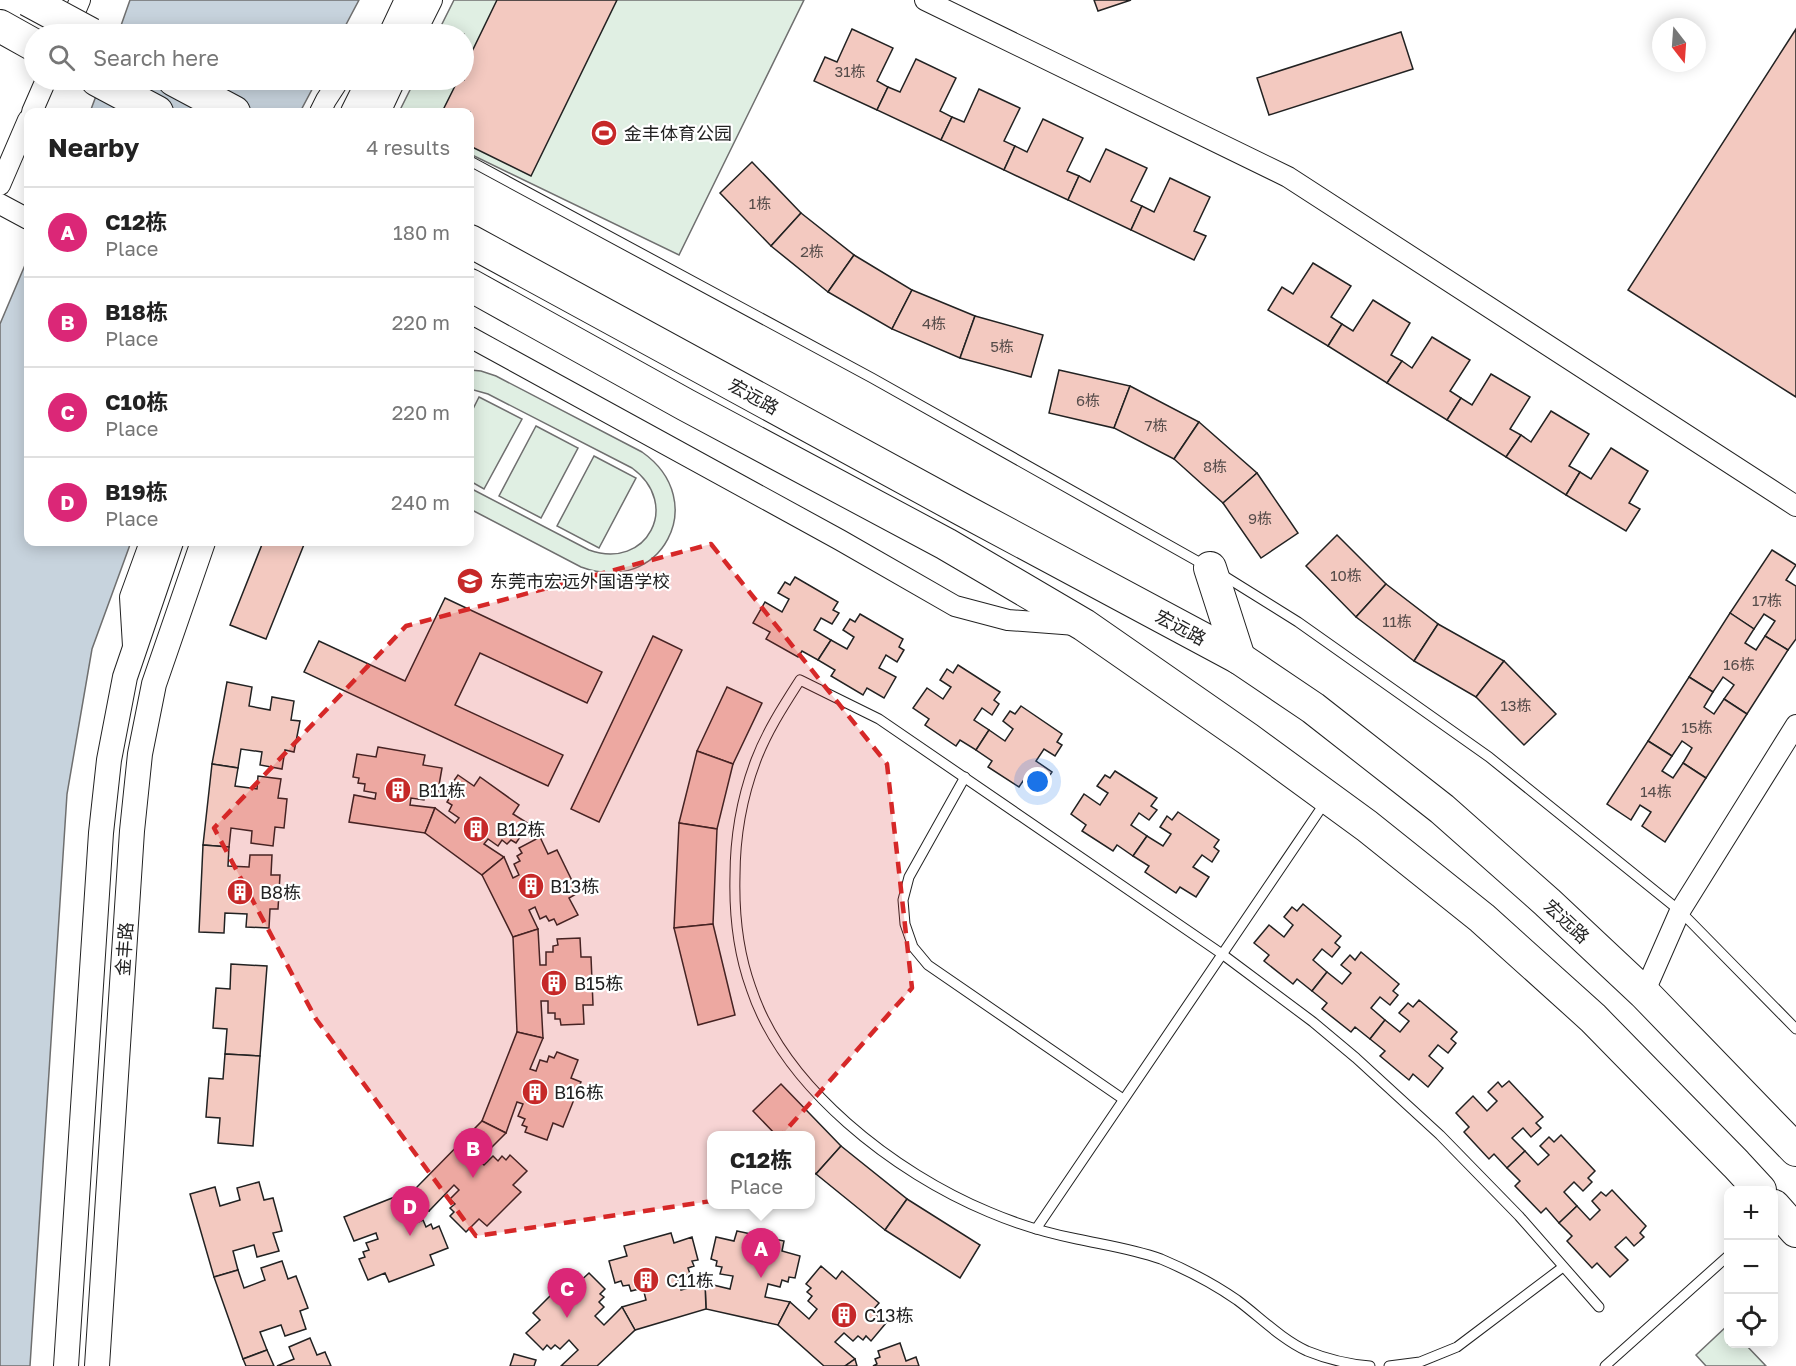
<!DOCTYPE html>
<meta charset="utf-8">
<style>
body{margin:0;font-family:"Golos Text","Noto Sans SC",sans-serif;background:#f2f2f2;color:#222}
.controls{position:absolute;right:18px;bottom:18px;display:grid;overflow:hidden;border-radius:12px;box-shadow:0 3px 15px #0003}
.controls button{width:54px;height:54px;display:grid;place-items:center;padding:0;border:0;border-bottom:2px solid #e0e0e0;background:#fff;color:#222;font:30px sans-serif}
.compass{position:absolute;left:1652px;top:18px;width:54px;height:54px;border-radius:50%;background:#fff;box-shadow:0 3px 15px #0003;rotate:163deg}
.you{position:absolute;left:1038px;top:782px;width:21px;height:21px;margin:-15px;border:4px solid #fff;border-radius:50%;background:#1a73e8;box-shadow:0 0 0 9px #1a73e833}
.badge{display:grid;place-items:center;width:39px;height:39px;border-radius:50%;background:#db2777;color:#fff;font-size:20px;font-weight:700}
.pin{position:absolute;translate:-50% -50px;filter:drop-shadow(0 2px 3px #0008)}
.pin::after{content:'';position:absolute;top:32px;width:21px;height:18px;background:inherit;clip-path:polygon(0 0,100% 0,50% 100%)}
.popup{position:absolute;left:707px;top:1131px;width:108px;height:78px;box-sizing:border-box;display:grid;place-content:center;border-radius:12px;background:#fff;filter:drop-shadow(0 2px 4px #0005);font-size:20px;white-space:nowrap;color:#767676}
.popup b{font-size:22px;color:#222}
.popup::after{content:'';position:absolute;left:50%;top:100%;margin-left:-12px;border:12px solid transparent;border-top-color:#fff}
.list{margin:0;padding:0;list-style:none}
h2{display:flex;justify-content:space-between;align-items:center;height:78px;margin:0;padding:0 24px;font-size:26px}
h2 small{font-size:20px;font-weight:400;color:#767676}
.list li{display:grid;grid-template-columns:39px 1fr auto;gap:18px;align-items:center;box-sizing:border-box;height:90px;padding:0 24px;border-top:2px solid #e0e0e0}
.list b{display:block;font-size:22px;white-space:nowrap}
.list p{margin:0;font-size:20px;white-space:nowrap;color:#767676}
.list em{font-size:20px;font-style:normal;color:#767676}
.icon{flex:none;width:33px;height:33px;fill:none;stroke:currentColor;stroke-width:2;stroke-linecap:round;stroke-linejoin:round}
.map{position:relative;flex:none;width:1796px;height:1366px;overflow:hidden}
.search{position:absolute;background:#fff;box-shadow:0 3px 15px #0003;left:24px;top:24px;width:450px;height:66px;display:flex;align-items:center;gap:15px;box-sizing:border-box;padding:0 21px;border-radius:33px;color:#767676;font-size:22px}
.panel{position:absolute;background:#fff;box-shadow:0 3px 15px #0003;left:24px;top:108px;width:450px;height:438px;border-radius:12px}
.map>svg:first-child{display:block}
.green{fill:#e0efe3;stroke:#6f6f6f;stroke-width:1.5}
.water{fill:#c7d3dd;stroke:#6f6f6f;stroke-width:1.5}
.building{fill:#f3c9c0;stroke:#222;stroke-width:1.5}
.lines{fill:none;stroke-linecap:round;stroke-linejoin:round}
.service-casing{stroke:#222;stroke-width:11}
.minor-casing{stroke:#222;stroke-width:22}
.tertiary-casing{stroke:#222;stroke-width:26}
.trunk-casing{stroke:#222;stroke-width:34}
.service{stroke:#fff;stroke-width:9}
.minor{stroke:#fff;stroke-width:20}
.tertiary{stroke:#fff;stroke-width:24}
.trunk{stroke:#fff;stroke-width:32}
.trunk-bridge-casing{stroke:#222;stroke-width:34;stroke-linecap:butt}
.trunk-bridge{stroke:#fff;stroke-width:32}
.marked{fill:#d62828;fill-opacity:0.2;stroke:#d62828;stroke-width:4.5;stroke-dasharray:12 8;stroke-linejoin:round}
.labels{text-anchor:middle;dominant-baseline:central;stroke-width:4.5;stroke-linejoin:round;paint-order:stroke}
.number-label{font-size:15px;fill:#564c4a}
.poi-label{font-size:18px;fill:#222;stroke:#fff;text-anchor:start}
.street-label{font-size:18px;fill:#222;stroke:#fff}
</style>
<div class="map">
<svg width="1796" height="1366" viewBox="0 0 1796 1366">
<rect width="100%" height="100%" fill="#fff"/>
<g class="green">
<polygon points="454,0 804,0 679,255 470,154 470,112 399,112 415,80 464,80 464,34 437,34"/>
<path d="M470,370l11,1 15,5 146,76c70,49 19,145 -61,115l-111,-58v-21l119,62c58,21 93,-46 43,-82l-144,-74 -18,-5z"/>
<polygon points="479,397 522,419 484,489 470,481 470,415"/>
<polygon points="536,426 578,448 541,518 499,496"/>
<polygon points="594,456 636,478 599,548 557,526"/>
<polygon points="1728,1325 1728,1344 1745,1344 1766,1366 1706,1366 1696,1355"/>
</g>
<g class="water">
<polygon points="130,0 359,0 341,34 118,34"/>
<polygon points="102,80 317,80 300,112 90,112"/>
<polygon points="28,258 28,542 131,542 92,649 67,794 30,1366 0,1366 0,324"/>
</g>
<g class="building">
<polygon points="497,0 617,0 531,176 470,146 470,112 442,112 458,80 464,80 464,68"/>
<polygon points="1094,0 1131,0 1098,11"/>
<polygon points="852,29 893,48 877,81 888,87 877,110 814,81 825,57 837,62"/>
<polygon points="1796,29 1796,397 1628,290"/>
<polygon points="1401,32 1413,69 1269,115 1257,78"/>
<polygon points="916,59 956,78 940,111 952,117 941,140 877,110 888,87 900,92"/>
<polygon points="979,89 1020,108 1004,141 1015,146 1004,170 941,140 952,117 964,122"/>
<polygon points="1043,119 1083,138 1067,171 1079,176 1068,200 1004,170 1015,146 1027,152"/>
<polygon points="1106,149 1147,168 1131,201 1142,206 1131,230 1068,200 1079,176 1090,182"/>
<polygon points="752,162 801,213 771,246 720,193"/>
<polygon points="1170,178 1210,197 1194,231 1206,236 1194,260 1131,230 1142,206 1154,212"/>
<polygon points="801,213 854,255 828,292 771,246"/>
<polygon points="854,255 912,290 892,329 828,292"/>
<polygon points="1313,263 1351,286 1331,317 1342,324 1328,346 1268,310 1282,287 1293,294"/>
<polygon points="912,290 975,316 960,358 892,329"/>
<polygon points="1373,300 1410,323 1391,355 1402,361 1387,383 1328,346 1342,324 1353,331"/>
<polygon points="975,316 1043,335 1031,377 960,358"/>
<polygon points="1432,337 1470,360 1450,391 1461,398 1447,420 1387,383 1402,361 1412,368"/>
<polygon points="1059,370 1130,386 1114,428 1049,413"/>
<polygon points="1491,374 1530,397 1510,429 1521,435 1506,457 1447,420 1461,398 1472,405"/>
<polygon points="1130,386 1199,422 1174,459 1114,428"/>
<polygon points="1551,411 1589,434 1569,466 1580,472 1566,495 1506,457 1521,435 1531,442"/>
<polygon points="1199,422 1257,473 1223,503 1174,459"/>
<polygon points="1611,448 1648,471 1629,503 1640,509 1626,531 1566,495 1580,472 1591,479"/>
<polygon points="1257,473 1298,533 1261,558 1223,503"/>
<polygon points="1337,535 1386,584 1356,617 1306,566"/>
<polygon points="263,542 305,542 266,639 230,625"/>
<polygon points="1772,550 1796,565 1786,580 1796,586 1796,639 1788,650 1765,636 1775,621 1764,614 1754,629 1730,613"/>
<polygon points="795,577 838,602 833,610 839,613 832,624 821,618 814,630 831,640 818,660 802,651 798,657 766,639 770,632 753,623 765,602 782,612 789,599 778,593 785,582 790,585"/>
<polygon points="1386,584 1438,624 1414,661 1356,617"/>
<polygon points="445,598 602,672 587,703 480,653 455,705 563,755 548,786 304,672 319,641 405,681"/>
<polygon points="1730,613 1754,629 1745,643 1756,650 1765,636 1788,650 1747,714 1724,699 1734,685 1723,677 1713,692 1689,677"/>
<polygon points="860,614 903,639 899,647 904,650 897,662 886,655 879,668 896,677 884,698 867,688 863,695 831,676 835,670 818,660 831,640 847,649 854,637 843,630 850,619 855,622"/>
<polygon points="1438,624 1504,661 1476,697 1414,661"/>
<polygon points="653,636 682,650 599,822 571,809"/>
<polygon points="1504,661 1556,714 1524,745 1476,697"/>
<polygon points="958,665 1000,692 994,700 999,704 992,715 982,708 974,720 989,730 976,750 960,740 956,746 925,725 929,719 913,708 927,688 943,699 951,687 940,680 947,669 953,673"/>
<polygon points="1689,677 1713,692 1704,707 1714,714 1724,699 1747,714 1706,778 1683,763 1692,748 1682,741 1672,756 1648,741"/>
<polygon points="227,682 252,687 249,706 270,710 272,697 294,701 291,720 300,721 294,752 285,750 282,769 260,765 262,752 241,749 238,768 212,764"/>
<polygon points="727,687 762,703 733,764 697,751"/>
<polygon points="1021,706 1062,734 1057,742 1062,745 1055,756 1044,749 1036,761 1052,772 1039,792 1023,781 1019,787 988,767 992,761 976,750 989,730 1005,741 1013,729 1003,721 1010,711 1015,714"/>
<polygon points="1648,741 1672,756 1662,771 1673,778 1683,763 1706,778 1665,842 1642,826 1651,812 1640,805 1631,820 1607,804"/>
<polygon points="378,747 425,755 423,765 442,768 438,791 432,790 431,795 425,794 424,800 411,798 410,805 435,808 425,833 349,822 354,795 375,799 376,793 364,791 365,784 358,783 359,778 353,777 357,754 376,757"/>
<polygon points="697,751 733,764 717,829 679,823"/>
<polygon points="212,764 238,768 235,786 257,789 258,776 281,779 278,798 287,799 284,828 275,827 273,846 251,843 252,831 231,828 229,847 203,845"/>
<polygon points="1115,771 1157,798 1151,806 1157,810 1149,820 1139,813 1131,825 1147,836 1133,856 1117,845 1113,851 1082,831 1086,825 1071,814 1084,794 1100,805 1108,793 1097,786 1105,775 1110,778"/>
<polygon points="458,775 474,786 480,777 519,805 513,814 529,824 516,843 511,840 507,844 502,840 498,846 488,839 484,844 504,857 482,875 425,833 435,808 455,823 459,818 449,811 452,805 447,802 450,797 445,793"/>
<polygon points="1178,812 1219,840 1214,847 1219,851 1212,862 1202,855 1193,867 1209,877 1196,897 1180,887 1176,893 1145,872 1149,866 1133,856 1147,836 1163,846 1171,834 1160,827 1167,816 1172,820"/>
<polygon points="679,823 717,829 713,924 674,928"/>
<polygon points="540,837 548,854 557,850 578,893 569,898 578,915 557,925 554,919 549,921 546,916 540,919 535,907 529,910 538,929 513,937 482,875 504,857 513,878 519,875 514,864 520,861 517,856 522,853 519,848"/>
<polygon points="203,845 229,847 228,866 249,867 250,855 272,855 271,875 280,875 278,909 270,909 269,928 246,927 247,914 225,913 224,933 199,932"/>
<polygon points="1303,904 1341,936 1335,943 1340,947 1332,957 1322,949 1313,960 1327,972 1312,991 1297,979 1293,984 1264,961 1269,955 1254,943 1269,925 1284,937 1293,925 1284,917 1292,907 1297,911"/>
<polygon points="713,924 735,1015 698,1025 674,928"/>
<polygon points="538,929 540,965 546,965 546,952 553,952 553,946 558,945 557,939 580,938 581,957 591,957 593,1005 583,1005 584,1024 561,1025 560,1019 555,1019 555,1013 548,1013 548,1001 541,1001 543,1038 517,1032 513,937"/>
<polygon points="1361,952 1399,984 1393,991 1398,995 1390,1005 1380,997 1371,1008 1385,1020 1370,1039 1355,1027 1351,1032 1322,1009 1327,1003 1312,991 1327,972 1342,984 1351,973 1341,965 1350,955 1355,960"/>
<polygon points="231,964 267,966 260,1056 225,1054 227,1029 213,1028 216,988 230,989"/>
<polygon points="1419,1000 1457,1032 1451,1039 1456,1043 1448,1053 1438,1045 1429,1056 1443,1068 1428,1087 1413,1074 1409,1080 1380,1056 1385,1051 1370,1039 1385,1020 1400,1032 1409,1021 1399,1013 1408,1003 1413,1007"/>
<polygon points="517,1032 543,1038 530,1069 536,1071 540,1060 547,1062 549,1056 554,1058 557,1052 578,1060 571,1078 581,1082 563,1127 553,1123 547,1140 525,1132 527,1127 522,1125 525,1119 518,1116 523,1104 517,1102 506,1133 482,1121"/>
<polygon points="225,1054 260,1056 253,1146 218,1143 220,1118 206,1117 209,1078 223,1079"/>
<polygon points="1509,1081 1543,1117 1536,1123 1541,1128 1531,1137 1523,1128 1512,1138 1525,1151 1507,1168 1494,1154 1489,1159 1464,1132 1469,1127 1456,1113 1473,1096 1487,1111 1497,1101 1488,1092 1498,1082 1502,1087"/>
<polygon points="781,1084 841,1146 816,1174 810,1169 810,1136 777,1136 753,1111"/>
<polygon points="482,1121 506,1133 479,1160 484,1165 493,1156 498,1161 502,1156 506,1160 510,1155 527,1171 513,1185 521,1192 487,1226 479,1219 466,1232 450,1216 454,1212 450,1208 455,1204 450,1199 459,1190 454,1185 429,1211 415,1189"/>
<polygon points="1561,1135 1595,1171 1588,1178 1592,1182 1583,1191 1574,1182 1564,1192 1577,1206 1559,1223 1546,1208 1541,1213 1515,1186 1520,1181 1507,1168 1525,1151 1538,1165 1549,1155 1540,1146 1549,1137 1554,1142"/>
<polygon points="841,1146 907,1199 885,1230 816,1174"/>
<polygon points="259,1182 264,1200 273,1198 282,1231 273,1233 279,1251 257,1257 254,1245 233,1251 238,1270 214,1277 190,1194 215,1187 220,1206 240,1200 237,1188"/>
<polygon points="415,1189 429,1211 409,1219 411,1225 423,1220 426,1227 431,1224 433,1229 439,1226 448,1248 430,1255 434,1265 389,1282 385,1273 368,1280 359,1259 365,1257 363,1252 369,1250 366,1243 378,1239 376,1233 354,1241 344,1217"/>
<polygon points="1612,1190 1646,1226 1640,1233 1644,1237 1634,1246 1626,1237 1615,1247 1628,1260 1610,1277 1597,1263 1592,1268 1567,1241 1572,1236 1559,1223 1577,1206 1590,1220 1600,1210 1592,1201 1601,1192 1606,1196"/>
<polygon points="907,1199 980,1245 960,1278 885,1230"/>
<polygon points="737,1231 784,1241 782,1251 800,1256 795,1278 789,1277 788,1282 782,1280 780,1287 768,1284 765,1297 790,1302 778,1325 706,1309 705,1283 730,1289 733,1276 720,1274 722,1267 716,1266 717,1261 711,1259 716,1237 734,1241"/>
<polygon points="671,1233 674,1243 692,1237 698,1260 692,1261 694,1266 688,1268 690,1274 677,1278 681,1290 705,1283 706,1309 635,1330 622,1307 646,1300 643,1288 631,1291 629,1285 623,1286 621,1281 615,1283 609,1261 627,1256 624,1246"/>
<polygon points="282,1261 288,1279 296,1276 308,1308 300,1311 306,1329 285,1336 281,1325 260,1332 267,1350 243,1359 214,1277 238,1270 244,1288 265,1280 261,1268"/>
<polygon points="821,1266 836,1279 842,1271 879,1303 872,1311 886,1323 871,1341 866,1336 863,1340 858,1336 853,1341 844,1333 835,1342 855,1359 845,1366 824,1366 778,1325 790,1302 809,1319 817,1309 808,1301 812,1296 807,1292 811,1288 806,1284"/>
<polygon points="589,1273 605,1289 600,1294 604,1297 599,1302 604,1307 595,1316 604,1325 622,1307 635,1330 597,1366 561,1366 578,1350 569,1340 560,1349 555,1345 551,1349 547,1345 543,1350 526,1333 540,1320 533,1313 567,1279 575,1286"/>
<polygon points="310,1338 317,1355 325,1352 331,1366 277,1366 294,1359 289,1347"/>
<polygon points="900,1343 906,1361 916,1357 919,1366 873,1366 877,1364 875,1359 880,1357 878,1351"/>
<polygon points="267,1350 274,1366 246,1366 243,1359"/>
<polygon points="514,1354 536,1360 534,1366 510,1366"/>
<polygon points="855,1359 857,1366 845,1366"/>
</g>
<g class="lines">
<defs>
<g id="service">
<polyline points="470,161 872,378 1206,566"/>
<polyline points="1221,574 1298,622 1489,757 1680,911 1796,1029"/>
<polyline points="965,777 909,877 903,900 905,924 913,947 928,965 1123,1099"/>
<polyline points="1036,1229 1326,801"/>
<path d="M1370,1366c-24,-2 -41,-6 -63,-15 -26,-12 -47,-34 -70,-51 -23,-16 -50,-30 -76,-41 -28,-10 -56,-14 -84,-20 -30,-6 -60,-15 -88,-27 -94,-39 -205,-124 -238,-224 -13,-36 -17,-74 -16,-112 0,-39 7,-79 21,-116 11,-29 28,-55 44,-80l79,39 343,235 91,68 43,36 84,77 79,81 80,91"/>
<polyline points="1389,1366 1420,1362 1457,1347 1563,1267"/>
<polyline points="1605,1366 1728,1256"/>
</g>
<g id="minor">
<polyline points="925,0 1288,177 1796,506"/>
<polyline points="66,33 80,0"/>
<polyline points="32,112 46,80"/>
<polyline points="320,112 326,100 339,80"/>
<polyline points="0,185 28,120"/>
<polyline points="0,204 28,219"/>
<polyline points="470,337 840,540 955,606 1008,620 1076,625"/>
<polyline points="133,646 130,597 150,542"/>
<polyline points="1644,993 1680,911 1796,725"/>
</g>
<g id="tertiary">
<polyline points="391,34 407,0"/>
<polyline points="413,34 430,0"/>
<polyline points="353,112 369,80"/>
<polyline points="378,112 393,80"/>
<polyline points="66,1366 101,833 109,760 125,677 171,542"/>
<polyline points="97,1366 132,831 140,754 154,684 203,542"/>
</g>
<g id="trunk">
<polyline points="0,26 34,45"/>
<polyline points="97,80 157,112"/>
<polyline points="174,80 234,112"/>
<polyline points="470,241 963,510 1239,658 1313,708 1442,809 1547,902 1644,993 1796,1150"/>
<polyline points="470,285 686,405 946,544 1084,625 1248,739 1367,826 1482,918 1593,1018 1736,1164 1760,1190"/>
<polyline points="1210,568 1239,658"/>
<polyline points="1774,1206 1796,1231"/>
</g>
</defs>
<use href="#service" class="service-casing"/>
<use href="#minor" class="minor-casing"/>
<use href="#tertiary" class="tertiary-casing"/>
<use href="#trunk" class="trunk-casing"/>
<use href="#service" class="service"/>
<use href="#minor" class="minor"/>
<use href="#tertiary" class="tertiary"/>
<use href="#trunk" class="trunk"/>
<defs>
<polyline id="trunk-bridge" points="28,0 91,34"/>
</defs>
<use href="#trunk-bridge" class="trunk-bridge-casing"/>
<use href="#trunk-bridge" class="trunk-bridge"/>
</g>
<path class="marked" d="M711,544l176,220 25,224 -187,211 -249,37 -160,-217 -102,-191 192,-202z"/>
<defs>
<symbol id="stadium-disc" viewBox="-11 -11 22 22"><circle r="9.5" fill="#c62828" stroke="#fff"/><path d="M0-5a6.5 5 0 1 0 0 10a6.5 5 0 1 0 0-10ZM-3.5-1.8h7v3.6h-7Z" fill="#fff"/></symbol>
<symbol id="school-disc" viewBox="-11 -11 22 22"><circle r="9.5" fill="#c62828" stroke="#fff"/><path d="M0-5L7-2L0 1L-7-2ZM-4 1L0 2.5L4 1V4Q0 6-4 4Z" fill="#fff"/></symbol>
<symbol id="building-disc" viewBox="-11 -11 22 22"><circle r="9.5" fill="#c62828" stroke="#fff"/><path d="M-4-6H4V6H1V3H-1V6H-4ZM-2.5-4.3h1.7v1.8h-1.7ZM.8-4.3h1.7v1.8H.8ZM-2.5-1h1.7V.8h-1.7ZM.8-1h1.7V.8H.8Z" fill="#fff"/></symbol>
</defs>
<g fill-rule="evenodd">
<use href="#stadium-disc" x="589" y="118" width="30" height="30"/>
<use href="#school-disc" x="455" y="566" width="30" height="30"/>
<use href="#building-disc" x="383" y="775" width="30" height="30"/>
<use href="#building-disc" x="461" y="814" width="30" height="30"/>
<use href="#building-disc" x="516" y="871" width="30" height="30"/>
<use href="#building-disc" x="225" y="877" width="30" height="30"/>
<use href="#building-disc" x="539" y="968" width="30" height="30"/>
<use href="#building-disc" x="520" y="1077" width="30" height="30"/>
<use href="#building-disc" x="631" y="1265" width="30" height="30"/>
<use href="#building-disc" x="829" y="1300" width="30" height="30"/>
</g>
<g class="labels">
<g class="number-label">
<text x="850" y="71">31栋</text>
<text x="760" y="203">1栋</text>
<text x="812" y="251">2栋</text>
<text x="934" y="323">4栋</text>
<text x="1002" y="346">5栋</text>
<text x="1088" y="400">6栋</text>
<text x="1156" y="425">7栋</text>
<text x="1215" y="466">8栋</text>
<text x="1260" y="518">9栋</text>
<text x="1346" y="575">10栋</text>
<text x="1767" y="600">17栋</text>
<text x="1397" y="621">11栋</text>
<text x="1739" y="664">16栋</text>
<text x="1516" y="705">13栋</text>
<text x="1697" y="727">15栋</text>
<text x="1656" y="791">14栋</text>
</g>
<g class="poi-label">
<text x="624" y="133">金丰体育公园</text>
<text x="490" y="581">东莞市宏远外国语学校</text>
<text x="418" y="790">B11栋</text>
<text x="496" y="829">B12栋</text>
<text x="550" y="886">B13栋</text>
<text x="260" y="892">B8栋</text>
<text x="574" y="983">B15栋</text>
<text x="554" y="1092">B16栋</text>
<text x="666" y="1280">C11栋</text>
<text x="864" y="1315">C13栋</text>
</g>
<g class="street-label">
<text transform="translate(754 396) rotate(29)">宏远路</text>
<text transform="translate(1181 627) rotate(28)">宏远路</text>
<text transform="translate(1567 921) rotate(43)">宏远路</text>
<text transform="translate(124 949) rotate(-86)">金丰路</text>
</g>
</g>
</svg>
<div class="controls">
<button>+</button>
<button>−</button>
<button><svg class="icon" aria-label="locate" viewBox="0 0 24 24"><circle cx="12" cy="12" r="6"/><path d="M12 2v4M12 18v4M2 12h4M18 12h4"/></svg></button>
</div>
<svg class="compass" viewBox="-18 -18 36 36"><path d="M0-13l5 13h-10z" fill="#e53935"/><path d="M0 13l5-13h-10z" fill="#767676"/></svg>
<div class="you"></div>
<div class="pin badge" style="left:761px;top:1278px">A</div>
<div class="popup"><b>C12栋</b>Place</div>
<div class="pin badge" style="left:473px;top:1178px">B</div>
<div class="pin badge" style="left:567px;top:1318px">C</div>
<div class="pin badge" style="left:410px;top:1236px">D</div>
<div class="search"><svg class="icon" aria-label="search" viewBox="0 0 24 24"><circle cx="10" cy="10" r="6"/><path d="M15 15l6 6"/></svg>Search here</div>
<section class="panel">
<h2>Nearby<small>4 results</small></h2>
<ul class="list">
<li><span class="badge">A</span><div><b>C12栋</b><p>Place</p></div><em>180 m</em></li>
<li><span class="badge">B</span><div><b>B18栋</b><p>Place</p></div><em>220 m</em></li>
<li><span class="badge">C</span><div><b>C10栋</b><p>Place</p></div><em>220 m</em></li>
<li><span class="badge">D</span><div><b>B19栋</b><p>Place</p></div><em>240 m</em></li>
</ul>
</section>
</div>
